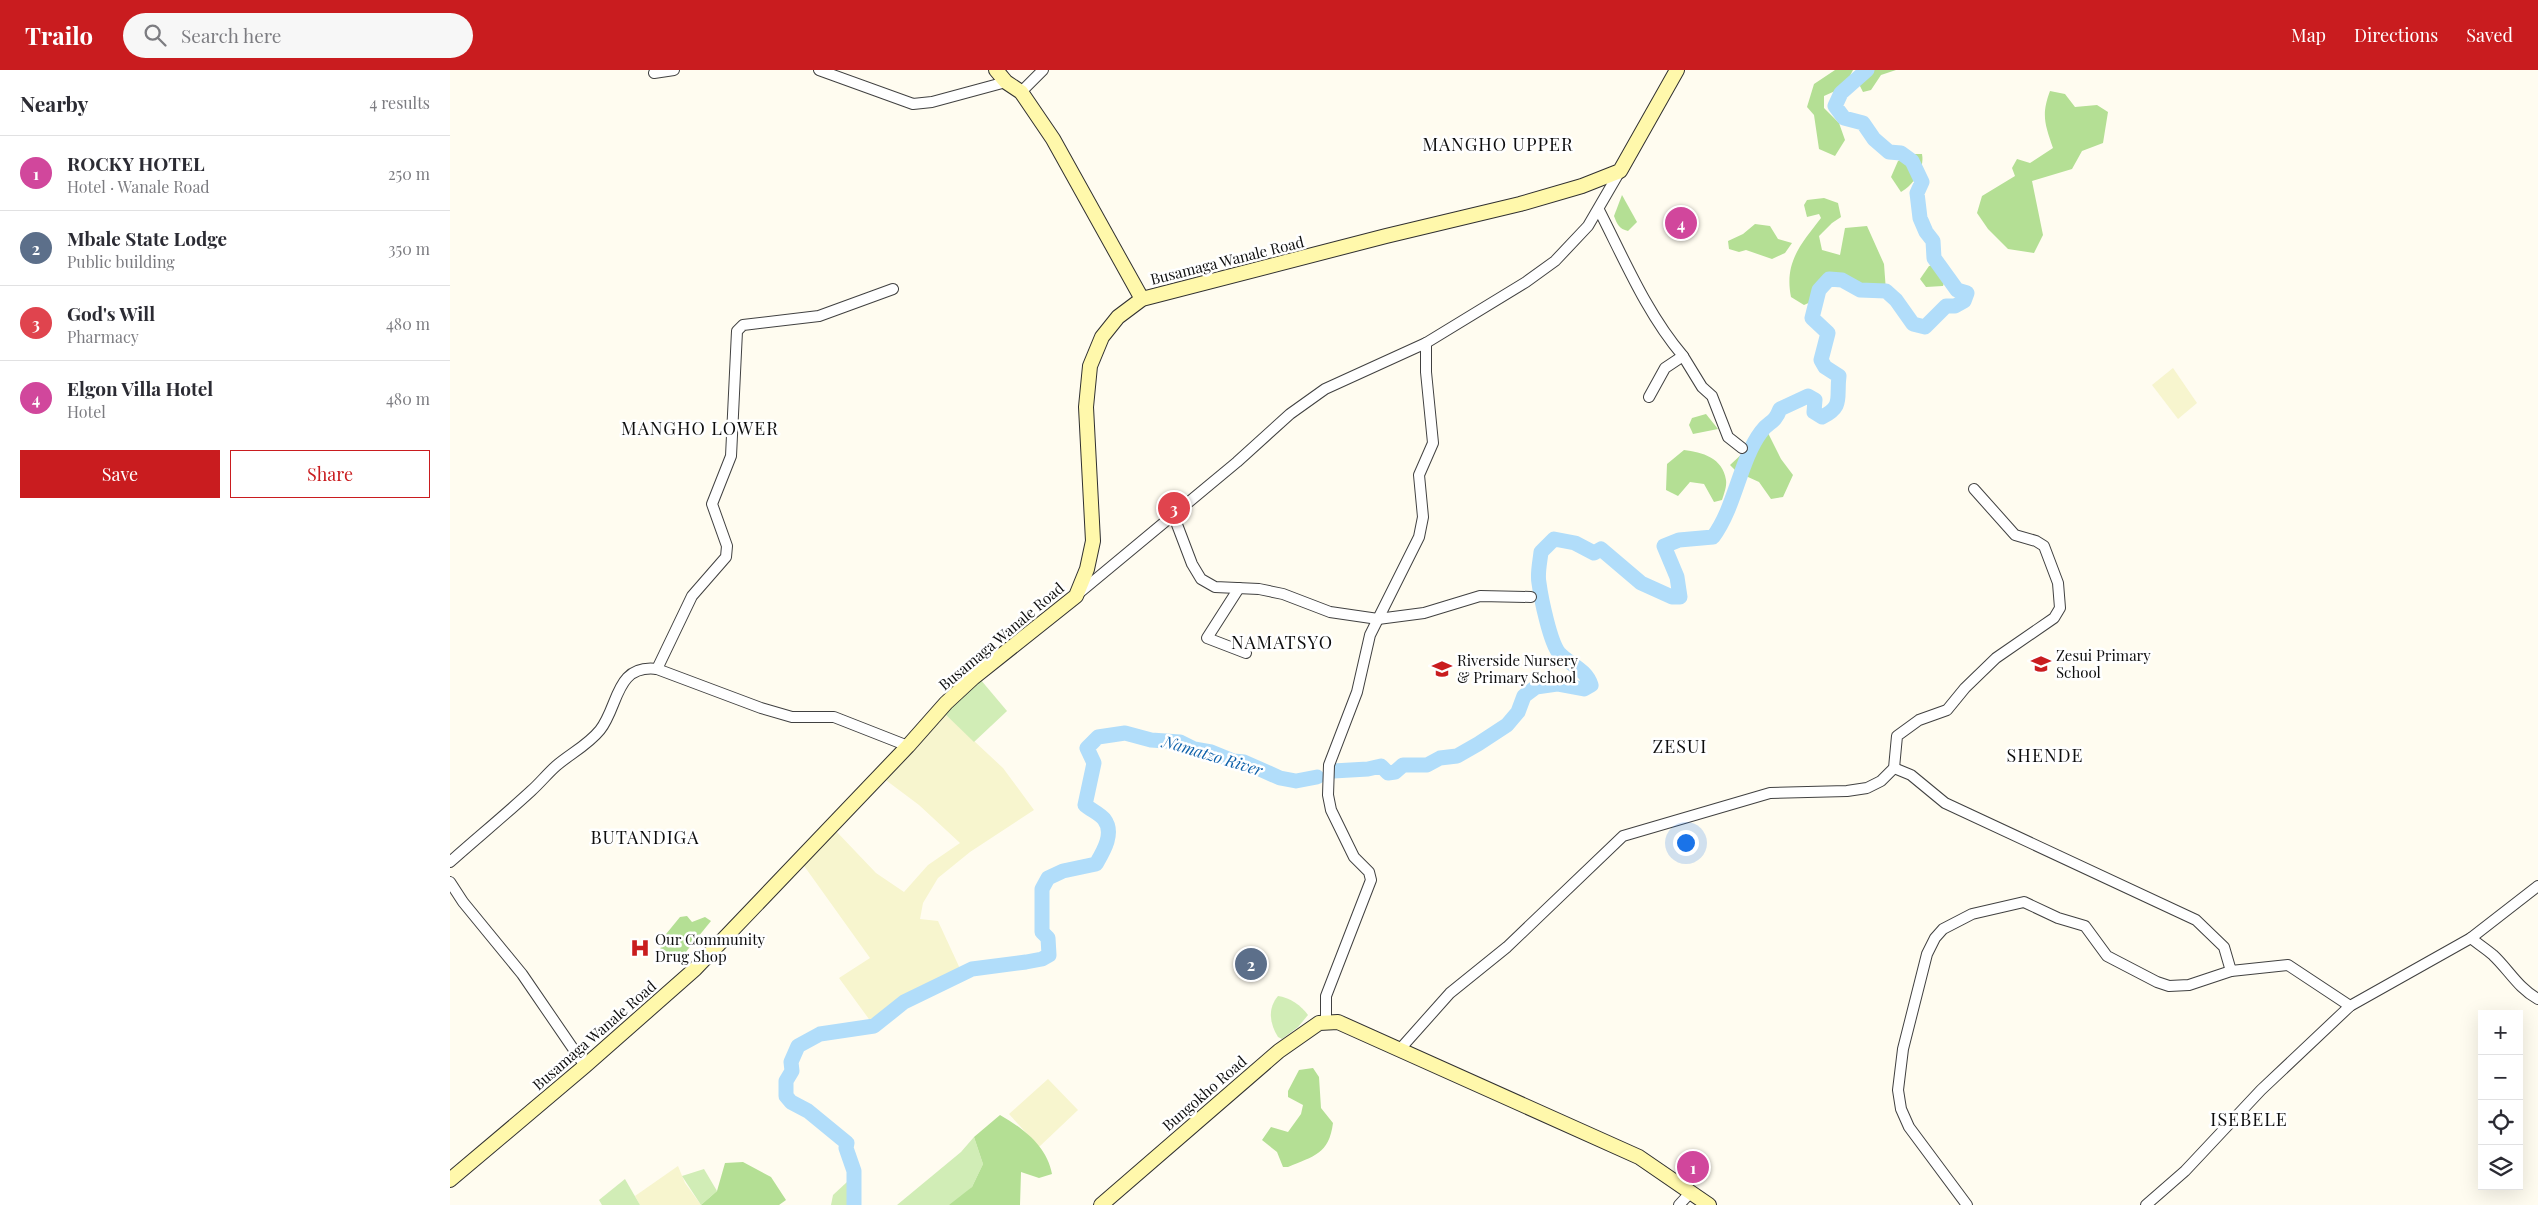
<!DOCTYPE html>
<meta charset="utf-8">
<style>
body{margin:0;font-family:"Playfair Display",serif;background:#f7f7f7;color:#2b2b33}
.controls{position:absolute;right:15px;bottom:15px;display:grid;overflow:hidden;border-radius:0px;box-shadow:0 5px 20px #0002}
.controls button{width:45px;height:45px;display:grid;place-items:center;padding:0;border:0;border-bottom:1px solid #e1e1e2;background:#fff;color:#2b2b33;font:25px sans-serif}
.you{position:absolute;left:1235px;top:772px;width:18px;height:18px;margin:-12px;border:4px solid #fff;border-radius:50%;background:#1a73e8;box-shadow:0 0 0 8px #1a73e833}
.badge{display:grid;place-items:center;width:32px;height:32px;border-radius:50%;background:#c91c1f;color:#fff;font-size:16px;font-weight:700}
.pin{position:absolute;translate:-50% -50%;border:2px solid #fff;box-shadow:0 1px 5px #0006}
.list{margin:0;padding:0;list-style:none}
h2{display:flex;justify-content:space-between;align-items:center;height:65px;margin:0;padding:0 20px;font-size:21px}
h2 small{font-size:16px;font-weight:400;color:#7c7c81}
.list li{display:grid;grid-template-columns:32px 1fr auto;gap:15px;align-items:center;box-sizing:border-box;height:75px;padding:0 20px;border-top:1px solid #e1e1e2}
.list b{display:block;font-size:19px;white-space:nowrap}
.list p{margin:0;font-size:16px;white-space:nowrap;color:#7c7c81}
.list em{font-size:16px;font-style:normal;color:#7c7c81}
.actions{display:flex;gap:10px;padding:15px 20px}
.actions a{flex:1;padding:11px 0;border:1px solid #c91c1f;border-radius:0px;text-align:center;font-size:18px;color:#c91c1f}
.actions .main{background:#c91c1f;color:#fff}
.icon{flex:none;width:28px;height:28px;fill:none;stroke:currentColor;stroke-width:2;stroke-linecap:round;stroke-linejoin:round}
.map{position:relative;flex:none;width:2088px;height:1135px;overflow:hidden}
header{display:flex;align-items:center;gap:30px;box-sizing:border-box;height:70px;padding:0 25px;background:#c91c1f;color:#fff}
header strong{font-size:24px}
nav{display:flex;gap:28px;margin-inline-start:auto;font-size:18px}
.search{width:350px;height:45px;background:#f7f7f7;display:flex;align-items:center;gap:12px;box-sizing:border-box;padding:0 18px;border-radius:28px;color:#7c7c81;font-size:19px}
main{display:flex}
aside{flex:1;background:#fff}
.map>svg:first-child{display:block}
.farmland{fill:#f7f5ce}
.green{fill:#d1edb6}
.forest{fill:#b4df94}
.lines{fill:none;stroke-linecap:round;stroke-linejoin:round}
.river{stroke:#b1ddfa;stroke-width:15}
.street-casing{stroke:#414141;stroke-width:12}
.secondary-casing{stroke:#303030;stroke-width:16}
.street{stroke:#fff;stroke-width:10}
.secondary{stroke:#fff8ab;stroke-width:14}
.labels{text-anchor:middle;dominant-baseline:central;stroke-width:5;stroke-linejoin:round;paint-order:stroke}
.street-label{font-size:15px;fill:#0e0e0e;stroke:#fff}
.poi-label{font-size:15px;fill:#0e0e0e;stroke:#fff;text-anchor:start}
.water-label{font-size:16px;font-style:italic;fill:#0e61aa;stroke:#fff}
.quarter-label{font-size:18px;letter-spacing:1px;fill:#0e0e0e;stroke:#fff}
</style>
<header>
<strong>Trailo</strong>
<div class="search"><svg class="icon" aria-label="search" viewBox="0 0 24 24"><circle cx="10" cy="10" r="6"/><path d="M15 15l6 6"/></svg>Search here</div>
<nav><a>Map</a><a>Directions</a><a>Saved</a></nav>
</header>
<main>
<aside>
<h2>Nearby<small>4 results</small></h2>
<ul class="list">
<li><span class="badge" style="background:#d1479c">1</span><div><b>ROCKY HOTEL</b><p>Hotel · Wanale Road</p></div><em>250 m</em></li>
<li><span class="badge" style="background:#5c6f8a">2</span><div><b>Mbale State Lodge</b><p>Public building</p></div><em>350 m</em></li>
<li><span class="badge" style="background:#e0444e">3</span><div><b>God's Will</b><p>Pharmacy</p></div><em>480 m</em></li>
<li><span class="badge" style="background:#d1479c">4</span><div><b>Elgon Villa Hotel</b><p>Hotel</p></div><em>480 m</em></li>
</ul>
<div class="actions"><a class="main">Save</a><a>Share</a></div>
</aside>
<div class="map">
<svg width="2088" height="1135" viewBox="0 0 2088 1135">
<rect width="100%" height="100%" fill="#fffcf0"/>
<g class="farmland">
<polygon points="1723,298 1747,333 1728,349 1702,315"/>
<polygon points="493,642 553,698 584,740 520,782 488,808 473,833 470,849 488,851 512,903 454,932 424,956 389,908 420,888 352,793 385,760 426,803 454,822 478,795 510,773 469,735 433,708"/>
<polygon points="598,1009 628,1040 589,1077 559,1044"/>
<polygon points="228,1096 235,1113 251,1135 190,1135 185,1126"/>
</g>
<g class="green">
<polygon points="530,609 557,641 524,672 493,642"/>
<path d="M828,926c11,1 24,10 30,19l-10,12 -16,12 -4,-2c-8,-13 -11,-28 0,-41z"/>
<polygon points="524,1067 533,1094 522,1117 508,1135 447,1135 511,1082"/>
<polygon points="254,1099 267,1121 251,1135 232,1106"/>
<polygon points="175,1109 190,1135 152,1135 149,1130"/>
<polygon points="397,1112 410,1130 410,1135 381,1135 383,1125"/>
</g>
<g class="forest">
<polygon points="1385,0 1403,0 1394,17 1374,26 1374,38 1389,53 1395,70 1385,86 1369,79 1364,45 1357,37 1364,14"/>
<polygon points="1416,0 1446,0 1431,5 1421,20 1413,22 1407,10"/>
<path d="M1600,21l15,3 10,13 22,-2 11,7 -5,31 -21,8 -10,18 -40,12 11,54 -9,18 -26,-4 -20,-20 -11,-16 5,-17 33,-20 -3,-8 5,-9 13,4 23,-15c-8,-24 -12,-33 -3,-57z"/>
<path d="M1462,84h10c3,15 -9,31 -21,38l-10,-15 7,-16z"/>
<path d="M1172,125l15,27 -9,9c-9,-2 -11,-7 -14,-15z"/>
<path d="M1374,128l14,5 3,14 -9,6 -13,13 3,14 18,5 5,-27 22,-2 17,38 2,27 -26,-1 -18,-10 -13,-1 -10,11 -6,11 -9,4 -13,-8c-7,-35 10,-53 30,-79l-2,-4 -12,3 -3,-12 3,-5z"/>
<polygon points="1305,154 1320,156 1328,169 1342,173 1335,183 1322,189 1296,180 1289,182 1279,179 1278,171 1293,164"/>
<polygon points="1485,195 1496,206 1493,216 1476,217 1470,209 1479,196"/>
<polygon points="1256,344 1268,359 1243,364 1239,355 1242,348"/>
<polygon points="1318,363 1331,389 1343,405 1333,427 1321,429 1309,412 1287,402 1280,395 1294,382 1305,365"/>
<path d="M1234,380c18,2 39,8 42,30 1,6 -2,14 -4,20l-8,2 -10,-18 -14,-2 -12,14 -12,-6 1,-26z"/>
<polygon points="237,846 242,852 255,847 261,851 235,883 219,888 210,881 212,869 230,847"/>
<path d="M863,998l6,9 2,31 12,15c-4,31 -19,33 -45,44h-5l-6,-15 -15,-12 9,-13 17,5 13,-18 2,-9 -15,-8v-6l11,-21z"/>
<path d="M550,1045c23,13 47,31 52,59l-13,4 -18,-6 -1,33h-71l23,-18 11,-23 -9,-27z"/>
<polygon points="293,1092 321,1107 336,1130 329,1135 251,1135 267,1121 275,1093"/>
</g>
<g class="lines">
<g class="river">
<path d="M883,701l35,-2 13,-3 7,7 7,-1 8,-7h24l13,-7 17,-2 21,-12 29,-19 11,-13 6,-16 12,-9 21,-3 27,5 7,-4c-5,-16 -21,-20 -32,-32 -9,-11 -18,-55 -20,-70 -2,-9 1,-21 2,-31l13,-13 21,4 19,10 7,-4 40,34 31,14h8l-3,-20 -13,-31 15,-6 34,-3c22,-29 27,-77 48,-105 8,-12 13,-7 19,-23l28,-13 7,4 -1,12 8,5c22,-11 14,-19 17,-41l-14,-9 -4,-7 7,-27 -16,-15 7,-28 10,-11 13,1 18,10 26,1 10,9 17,24 12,3 21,-21h9l9,-5 3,-8 -10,-3 -23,-32 -1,-17 -7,-9 -6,-14 -3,-25 5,-11 -10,-21 -11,-8 -12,-1 -15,-13 -11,-16 -19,-5 -9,-12 6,-13 26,-23"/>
<path d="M404,1135v-34l-8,-23 1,-5 -39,-32 -17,-9 -5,-6v-15l6,-10 -1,-9 7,-16 22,-12 54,-8 30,-24 68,-33 54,-7 16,-3 7,-4 -1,-17 -6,-6v-43l6,-11 15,-7 33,-7c7,-12 19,-31 8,-45 -4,-5 -13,-9 -19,-14l9,-42 -7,-15 11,-11 27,-4 26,7 29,2 14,7 17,3 22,9 11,1 36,16 16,3 21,-4"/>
</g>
<defs>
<g id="street">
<polyline points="369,0 463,34 482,32 556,12"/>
<polyline points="204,3 224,0"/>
<polyline points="571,22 593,0"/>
<path d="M1149,140c25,49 48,104 84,146l-18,12 -16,29"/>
<polyline points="1233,286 1252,317 1262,326 1278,367 1292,378"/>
<polyline points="723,444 742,494 751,509 765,517 809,519 833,524 880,542 928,549 974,543 1030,526 1081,527"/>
<polyline points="789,518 757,568 796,583"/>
<polyline points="628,524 787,392 840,344 875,319 976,273 1076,212 1105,191 1138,156 1170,101"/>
<polyline points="207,599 242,526 276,487 277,476 262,434 281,386 287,261 293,255 369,246 443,219"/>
<polyline points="1444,698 1461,705 1495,733 1746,850 1774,877 1781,901 1838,895 1900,936"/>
<path d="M0,792c27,-24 55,-47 81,-71 9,-8 16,-17 25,-25 14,-12 32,-21 44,-36 19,-24 15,-66 57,-61l104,39 31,9h42l74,29"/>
<polyline points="0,812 13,832 72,904 135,996"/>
<path d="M2021,868c7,6 15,11 22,17 16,15 25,33 45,44"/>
<polyline points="876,952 876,926 921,810 919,802 904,787 881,740 878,725 879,695 907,622 920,565 969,467 973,447 969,405 983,373 976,302 976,273"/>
<polyline points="951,978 1000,923 1057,877 1173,766 1320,723 1397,721 1417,718 1431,711 1444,698 1447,666 1469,650 1497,640 1515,618 1546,588 1604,548 1610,538 1608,513 1594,476 1586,471 1565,465 1524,419"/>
<polyline points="1229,1135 1241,1122"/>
<polyline points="1517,1135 1459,1057 1451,1039 1448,1020 1453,979 1477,884 1485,868 1493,859 1522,844 1574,832 1608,848 1635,856 1657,886 1707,912 1719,916 1739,915 1781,901"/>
<polyline points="1696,1135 1735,1101 1811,1020 1900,936 2021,868 2088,816"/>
</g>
<g id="secondary">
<polyline points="546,0 556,12 571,22 603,69 692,229"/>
<polyline points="0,1110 135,996 245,899 458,676 496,633 523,608 626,526 637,499 643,471 636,337 640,296 652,267 668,247 692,229 936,166 1070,134 1132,116 1170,101 1227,0"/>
<polyline points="651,1135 829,981 869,953 888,952 1189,1087 1259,1135"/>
</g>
</defs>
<use href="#street" class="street-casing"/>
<use href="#secondary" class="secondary-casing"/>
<use href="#street" class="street"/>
<use href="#secondary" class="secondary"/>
</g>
<defs>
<symbol id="school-bare" viewBox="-9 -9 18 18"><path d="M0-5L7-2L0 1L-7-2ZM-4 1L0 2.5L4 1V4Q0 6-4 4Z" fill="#c91c1f" stroke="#fff" stroke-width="2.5" paint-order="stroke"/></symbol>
<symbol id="hospital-bare" viewBox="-9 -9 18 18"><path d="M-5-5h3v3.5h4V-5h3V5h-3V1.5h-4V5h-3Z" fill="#c91c1f" stroke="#fff" stroke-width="2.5" paint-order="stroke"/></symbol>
</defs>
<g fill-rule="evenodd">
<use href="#school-bare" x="1577" y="580" width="28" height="28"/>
<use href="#school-bare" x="978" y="585" width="28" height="28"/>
<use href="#hospital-bare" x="176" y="864" width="28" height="28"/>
</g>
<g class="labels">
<g class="street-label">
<text transform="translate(777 190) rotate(-14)">Busamaga Wanale Road</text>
<text transform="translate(551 566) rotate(-40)">Busamaga Wanale Road</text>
<text transform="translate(144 965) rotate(-41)">Busamaga Wanale Road</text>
<text transform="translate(754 1023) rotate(-41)">Bungokho Road</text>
</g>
<g class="poi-label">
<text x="1606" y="585">Zesui Primary<tspan x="1606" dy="17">School</tspan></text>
<text x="1007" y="590">Riverside Nursery<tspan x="1007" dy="17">&amp; Primary School</tspan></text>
<text x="205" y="869">Our Community<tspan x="205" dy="17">Drug Shop</tspan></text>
</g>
<g class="water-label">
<text transform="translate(763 685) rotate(17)">Namatzo River</text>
</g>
<g class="quarter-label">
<text x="1048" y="74">MANGHO UPPER</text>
<text x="250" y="358">MANGHO LOWER</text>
<text x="832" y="572">NAMATSYO</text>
<text x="1230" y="676">ZESUI</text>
<text x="1595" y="685">SHENDE</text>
<text x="195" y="767">BUTANDIGA</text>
<text x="1799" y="1049">ISEBELE</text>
</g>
</g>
</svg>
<div class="controls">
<button>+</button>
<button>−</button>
<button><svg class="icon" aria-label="locate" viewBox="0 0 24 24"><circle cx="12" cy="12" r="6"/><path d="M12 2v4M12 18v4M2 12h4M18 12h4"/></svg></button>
<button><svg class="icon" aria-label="layers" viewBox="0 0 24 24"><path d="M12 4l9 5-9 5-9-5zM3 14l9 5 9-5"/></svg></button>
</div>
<div class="you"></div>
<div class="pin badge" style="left:1243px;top:1097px;background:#d1479c">1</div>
<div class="pin badge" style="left:801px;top:894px;background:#5c6f8a">2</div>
<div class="pin badge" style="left:724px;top:438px;background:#e0444e">3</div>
<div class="pin badge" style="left:1231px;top:153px;background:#d1479c">4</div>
</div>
</main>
